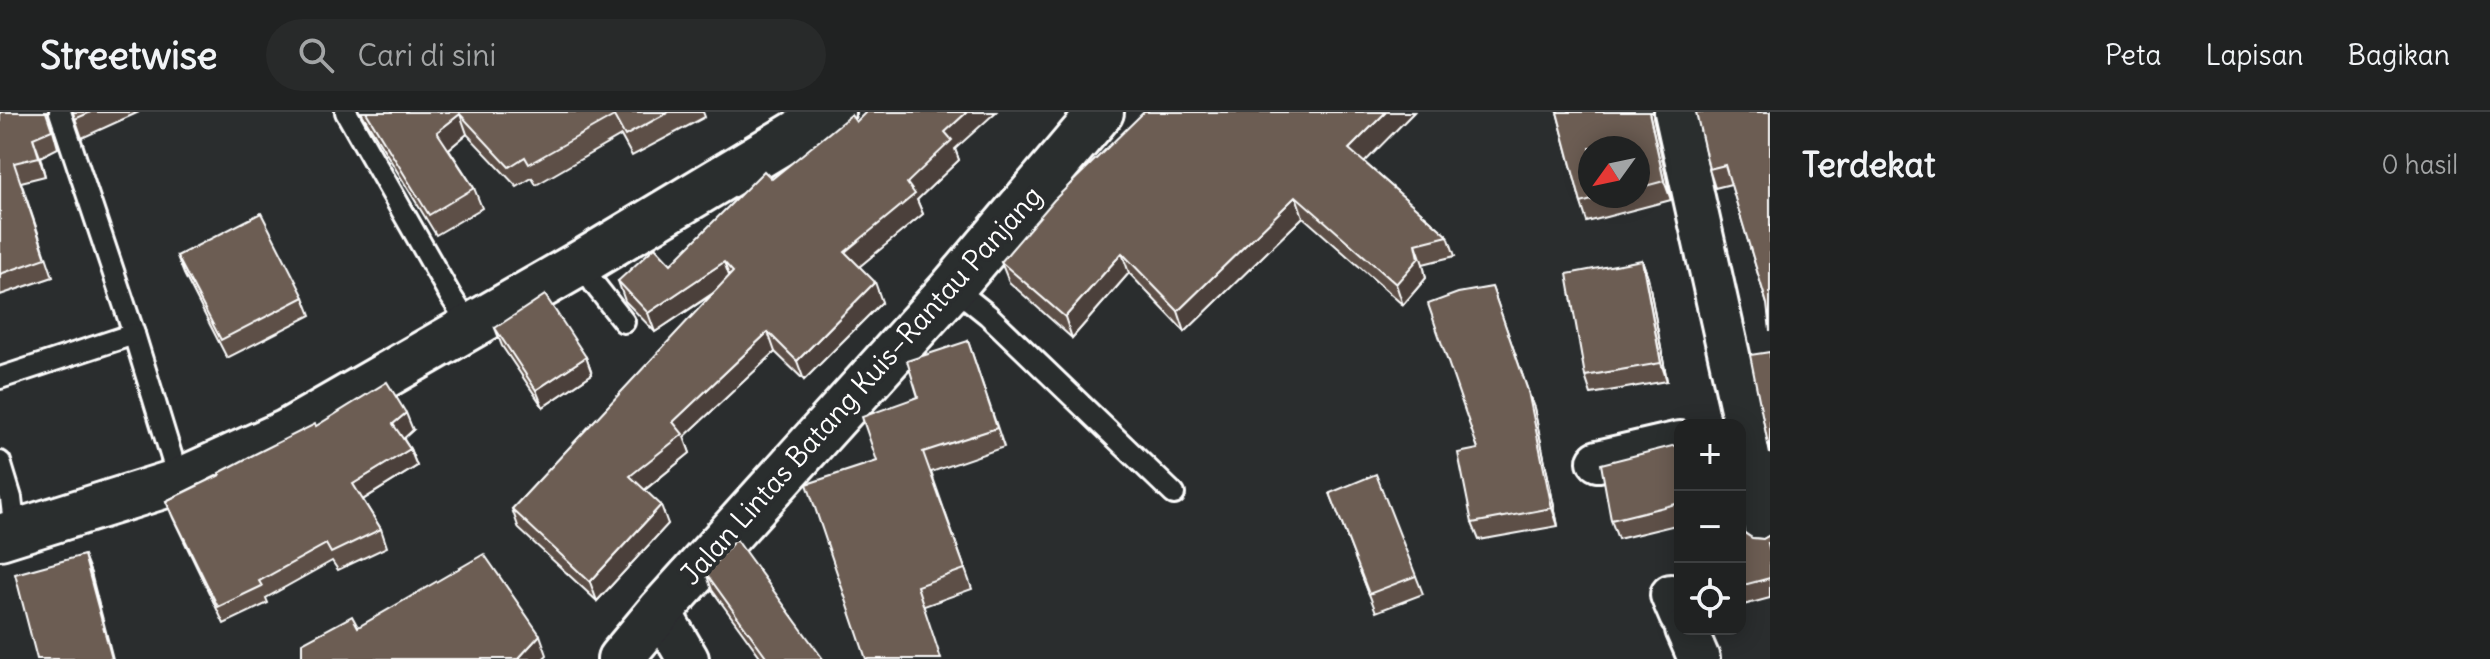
<!DOCTYPE html>
<html lang="id">
<meta charset="utf-8">
<style>
body{margin:0;font-family:Delius,sans-serif;background:#282a2a;color:#f1f3f6}
.controls{position:absolute;right:24px;bottom:24px;display:grid;overflow:hidden;border-radius:16px;box-shadow:0 4px 20px #0003}
.controls button{width:72px;height:72px;display:grid;place-items:center;padding:0;border:0;border-bottom:2px solid #3d3f40;background:#202222;color:#f1f3f6;font:40px sans-serif}
.compass{position:absolute;left:1578px;top:24px;width:72px;height:72px;border-radius:50%;background:#202222;box-shadow:0 4px 20px #0003;rotate:237deg}
.list{margin:0;padding:0;list-style:none}
h2{display:flex;justify-content:space-between;align-items:center;height:104px;margin:0;padding:0 32px;font-size:34px}
h2 small{font-size:26px;font-weight:400;color:#a2a4a5}
.icon{flex:none;width:44px;height:44px;fill:none;stroke:currentColor;stroke-width:2;stroke-linecap:round;stroke-linejoin:round}
.map{position:relative;flex:none;width:1770px;height:547px;overflow:hidden}
header{display:flex;align-items:center;gap:48px;box-sizing:border-box;height:112px;padding:0 40px;background:#202222;border-bottom:2px solid #3d3f40}
header strong{font-size:38px}
nav{display:flex;gap:44px;margin-inline-start:auto;font-size:28px}
.search{width:560px;height:72px;background:#282a2a;display:flex;align-items:center;gap:20px;box-sizing:border-box;padding:0 28px;border-radius:44px;color:#a2a4a5;font-size:30px}
main{display:flex}
aside{flex:1;background:#202222}
.map>svg:first-child{display:block}
.lines{fill:none;stroke-linecap:round;stroke-linejoin:round}
.service-casing{stroke:#fff;stroke-width:26}
.minor-casing{stroke:#fff;stroke-width:46}
.tertiary-casing{stroke:#fff;stroke-width:50}
.secondary-casing{stroke:#fff;stroke-width:50}
.service{stroke:#2a2d2e;stroke-width:20}
.minor{stroke:#2a2d2e;stroke-width:40}
.tertiary{stroke:#2a2d2e;stroke-width:44}
.secondary{stroke:#2a2d2e;stroke-width:44}
.wall{fill:#5d5047;stroke:#fff;stroke-width:2;fill-rule:evenodd}
.shaded-wall{fill:#4c413a;stroke:#fff;stroke-width:2}
.building{fill:#6c5d53;stroke:#fff;stroke-width:2}
.labels{text-anchor:middle;dominant-baseline:central;stroke-width:8;stroke-linejoin:round;paint-order:stroke}
.street-label{font-size:28px;fill:#fff;stroke:#2a2d2e}
</style>
<header>
<strong>Streetwise</strong>
<div class="search"><svg class="icon" aria-label="search" viewBox="0 0 24 24"><circle cx="10" cy="10" r="6"/><path d="M15 15l6 6"/></svg>Cari di sini</div>
<nav><a>Peta</a><a>Lapisan</a><a>Bagikan</a></nav>
</header>
<main>
<div class="map">
<svg width="1770" height="547" viewBox="0 0 1770 547">
<rect width="100%" height="100%" fill="#2a2d2e"/>
<filter id="ink" filterUnits="userSpaceOnUse"><feTurbulence type="fractalNoise" baseFrequency=".0125" numOctaves="2"/><feDisplacementMap in="SourceGraphic" scale="16" xChannelSelector="R" yChannelSelector="G"/><feConvolveMatrix kernelMatrix="1 2 1 2 8 2 1 2 1" color-interpolation-filters="sRGB"/></filter>
<g filter="url(#ink)">
<g class="lines">
<defs>
<g id="service">
<polyline points="60,0 134,222 179,369"/>
<polyline points="346,0 450,183 470,214"/>
<polyline points="581,151 595,173 624,210"/>
<polyline points="953,175 988,203 1174,382"/>
<polyline points="0,266 134,222"/>
<polyline points="0,350 11,386 15,420"/>
</g>
<g id="minor">
<polyline points="1675,0 1745,315 1766,423"/>
<polyline points="1598,349 1680,330"/>
<polyline points="1671,483 1680,504"/>
<polyline points="660,499 688,547"/>
<polyline points="1686,517 1699,547"/>
</g>
<polyline id="tertiary" points="0,425 179,369 287,320 581,151 832,0"/>
<polyline id="secondary" points="620,547 660,499 953,175 1101,0"/>
</defs>
<use href="#service" class="service-casing"/>
<use href="#minor" class="minor-casing"/>
<use href="#tertiary" class="tertiary-casing"/>
<use href="#secondary" class="secondary-casing"/>
<use href="#service" class="service"/>
<use href="#minor" class="minor"/>
<use href="#tertiary" class="tertiary"/>
<use href="#secondary" class="secondary"/>
</g>
<g class="wall">
<polygon points="0,0 48,0 58,36 40,45 45,64 21,70 53,165 0,183"/>
<polygon points="73,0 139,0 82,26"/>
<polygon points="361,0 703,0 705,5 632,44 621,24 536,73 532,66 517,75 467,22 449,37 474,76 482,96 436,123"/>
<polygon points="1414,0 1364,50 1448,124 1455,144 1423,152 1426,166 1403,193 1303,105 1185,220 1129,161 1072,226 1009,170 1001,150"/>
<path d="M1557,0h96v5l18,83 -84,22 -6,-19zM1638,36v48h-48z"/>
<polygon points="1770,0 1767,192 1731,72 1715,76 1709,57"/>
<polygon points="856,10 955,37 959,48 917,88 923,102 859,154 882,190 804,268 775,240 684,325 690,341 645,378 668,412 597,489 519,417 512,397 713,182 655,220 625,189 618,169 671,152 772,67"/>
<polygon points="177,144 304,185 311,203 227,246 184,162"/>
<polygon points="1642,148 1648,165 1667,269 1591,282 1585,264"/>
<polygon points="495,216 586,245 592,262 543,295 502,234"/>
<polygon points="968,229 1004,335 931,360 972,477 924,494 866,547 877,349 918,285"/>
<polygon points="1534,296 1558,414 1479,428 1472,411 1478,337"/>
<polygon points="316,314 413,318 403,326 410,337 417,354 363,388 381,417 387,435 338,458 332,449 266,486 268,491 224,512 173,406 166,389"/>
<polygon points="1680,332 1680,412 1618,427 1611,408"/>
<polygon points="1330,381 1416,464 1423,482 1376,500"/>
<polygon points="1740,410 1742,419 1752,426 1763,427 1770,423 1770,486 1740,494"/>
<polygon points="706,461 823,547 762,547 712,478"/>
</g>
<g class="shaded-wall">
<polygon points="967,0 996,0 955,37 959,48 917,88 923,102 853,160 845,140 907,71 945,20"/>
<polygon points="1386,0 1414,0 1357,58 1349,37"/>
<polygon points="1649,0 1653,0 1653,5 1671,88 1664,69"/>
<polygon points="460,2 467,22 445,40 437,20"/>
<polygon points="33,26 40,45 45,64"/>
<polygon points="1296,84 1303,105 1185,220 1178,199"/>
<polygon points="1416,132 1423,152 1426,166 1403,193 1396,172"/>
<polygon points="1122,141 1129,161 1072,226 1065,205"/>
<polygon points="1642,148 1648,165 1667,269 1661,251"/>
<polygon points="724,150 731,169 655,220 648,201"/>
<polygon points="875,170 882,190 804,268 797,249"/>
<polygon points="1492,175 1534,296 1558,414 1552,396"/>
<polygon points="768,220 775,240 684,325 690,341 637,384 630,364 673,310"/>
<polygon points="586,245 592,262 543,295 536,278"/>
<polygon points="406,301 413,318 400,330 393,312"/>
<polygon points="410,337 417,354 359,390 353,372"/>
<polygon points="661,393 668,412 597,489 590,470"/>
<polygon points="84,443 91,461 113,547 112,547"/>
<polygon points="540,523 547,543 543,547 518,547"/>
</g>
<g class="building">
<polygon points="0,0 46,0 52,18 33,26 39,45 14,51 46,146 0,162"/>
<polygon points="73,0 91,0 75,7"/>
<polygon points="366,0 669,0 625,24 614,4 529,52 525,45 509,55 460,2 437,20 474,76 429,103"/>
<polygon points="866,0 967,0 945,20 952,28 907,71 915,82 845,140 875,170 797,249 768,220 673,310 683,322 630,364 661,393 590,470 512,397 733,160 724,150 648,201 618,169 655,135 671,152 764,59 772,67 851,3 856,10"/>
<polygon points="1144,0 1386,0 1349,37 1448,124 1416,132 1419,146 1396,172 1296,84 1178,199 1122,141 1065,205 1001,150 1054,88"/>
<polygon points="1557,0 1649,0 1664,69 1638,76 1638,36 1590,36 1590,84 1606,84 1581,91"/>
<polygon points="1696,0 1770,0 1770,219 1767,192 1725,53 1709,57"/>
<polygon points="261,101 304,185 221,228 177,144"/>
<polygon points="1642,148 1661,251 1585,264 1567,162"/>
<polygon points="1492,175 1528,279 1552,396 1472,411 1458,341 1478,337 1428,192 1458,181"/>
<polygon points="545,183 586,245 536,278 495,216"/>
<polygon points="968,229 997,316 923,340 965,457 917,474 941,547 866,547 807,372 877,349 862,305 918,285 907,249"/>
<polygon points="1770,240 1770,342 1750,243"/>
<polygon points="387,270 406,301 393,312 410,337 353,372 381,417 331,441 326,432 259,469 262,474 218,495 166,389 220,363 219,361 253,343 315,312 316,314"/>
<polygon points="1680,332 1680,391 1611,408 1601,352"/>
<polygon points="1376,362 1416,464 1369,482 1330,381"/>
<polygon points="1740,416 1741,419 1752,426 1763,427 1770,423 1770,431 1768,431 1770,440 1770,466 1740,474"/>
<polygon points="736,427 823,547 768,547 706,461"/>
<polygon points="484,442 540,523 518,547 302,547 302,531 352,504 358,515"/>
<polygon points="84,443 112,547 37,547 15,462"/>
</g>
</g>
<g class="labels">
<g class="street-label">
<text transform="translate(861 273) rotate(-48)">Jalan Lintas Batang Kuis–Rantau Panjang</text>
</g>
</g>
</svg>
<div class="controls">
<button>+</button>
<button>−</button>
<button><svg class="icon" aria-label="locate" viewBox="0 0 24 24"><circle cx="12" cy="12" r="6"/><path d="M12 2v4M12 18v4M2 12h4M18 12h4"/></svg></button>
</div>
<svg class="compass" viewBox="-18 -18 36 36"><path d="M0-13l5 13h-10z" fill="#e53935"/><path d="M0 13l5-13h-10z" fill="#a2a4a5"/></svg>
</div>
<aside>
<h2>Terdekat<small>0 hasil</small></h2>
<ul class="list">
</ul>
</aside>
</main>
